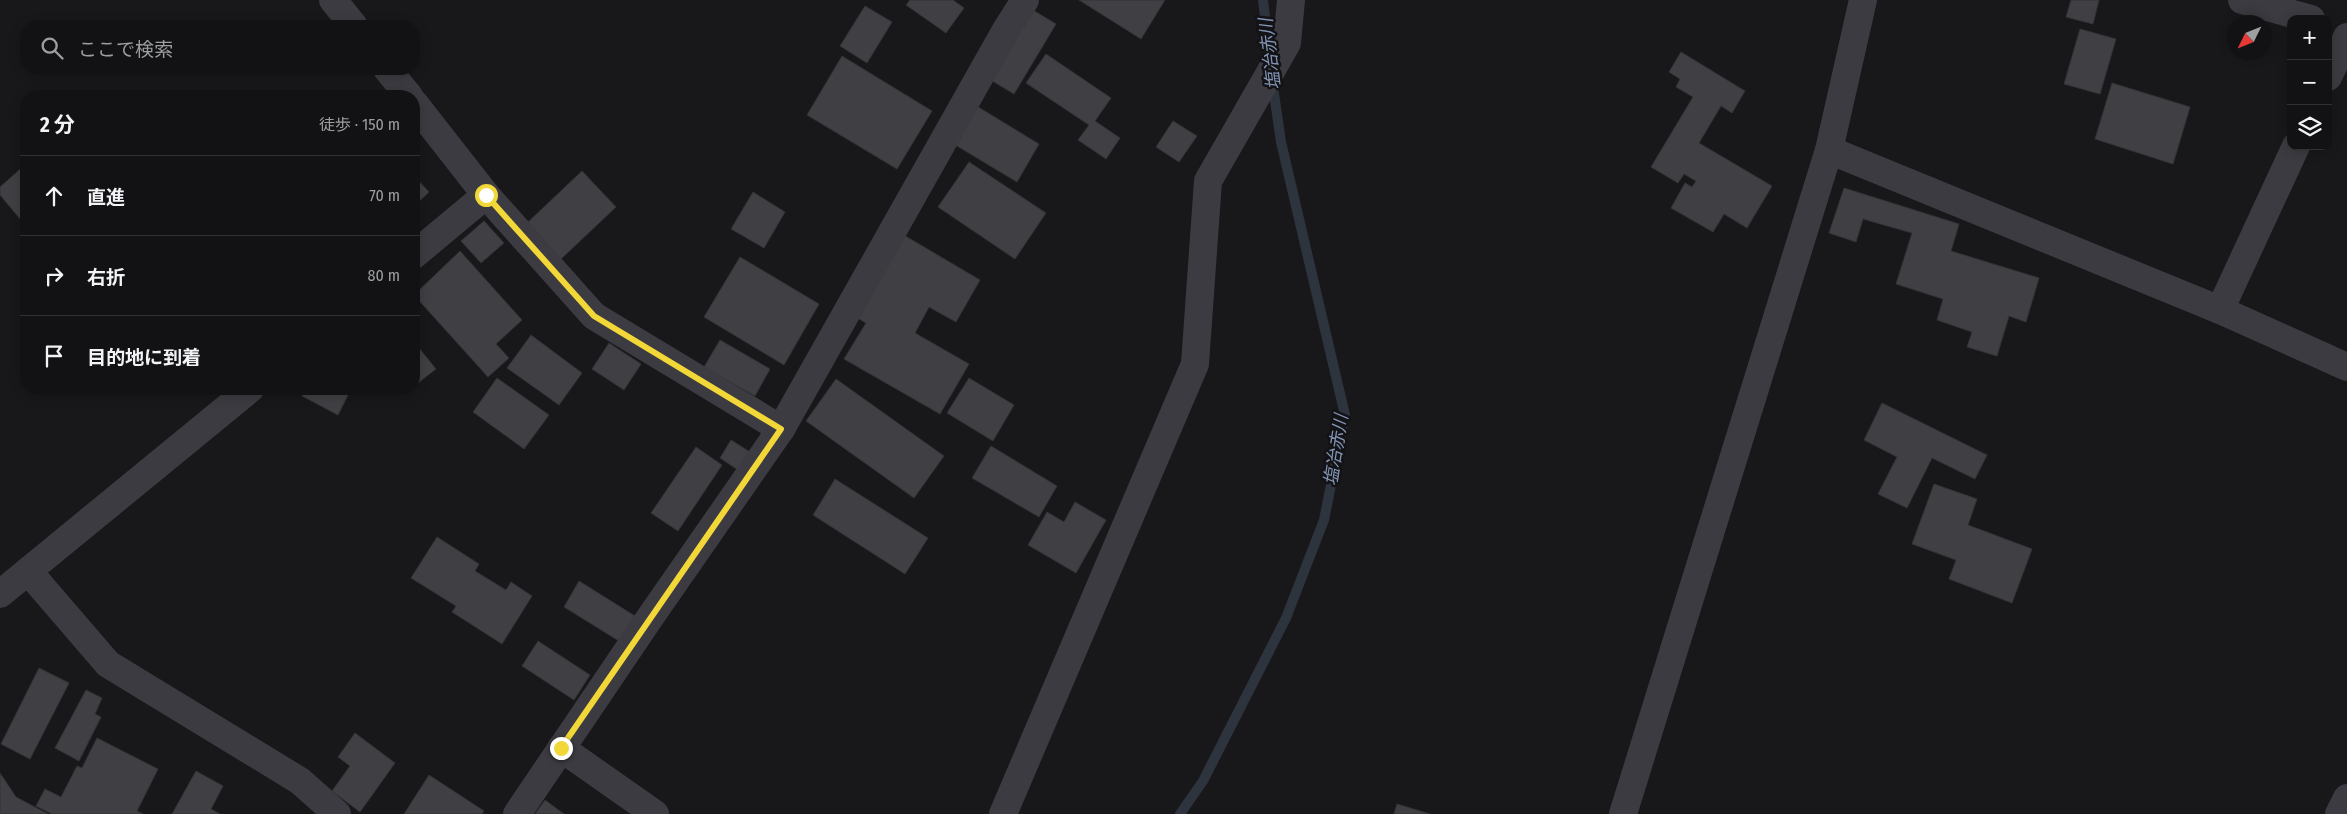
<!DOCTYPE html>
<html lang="ja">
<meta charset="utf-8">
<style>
body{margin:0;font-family:"Fira Sans Condensed","Noto Sans JP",sans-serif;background:#1f2022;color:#f1f3f6}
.controls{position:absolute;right:15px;top:15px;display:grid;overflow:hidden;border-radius:10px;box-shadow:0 2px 12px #0003}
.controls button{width:45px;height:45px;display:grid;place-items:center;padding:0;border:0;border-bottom:1px solid #313234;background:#121214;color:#f1f3f6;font:25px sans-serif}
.compass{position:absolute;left:2227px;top:15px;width:45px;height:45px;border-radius:50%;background:#121214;box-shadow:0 2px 12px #0003;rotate:227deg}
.stop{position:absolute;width:15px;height:15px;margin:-11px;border:4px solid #f2d738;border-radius:50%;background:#fff}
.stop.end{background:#f2d738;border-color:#fff;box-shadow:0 1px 5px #0008}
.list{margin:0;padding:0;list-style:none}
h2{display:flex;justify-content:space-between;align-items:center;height:65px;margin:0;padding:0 20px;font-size:21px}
h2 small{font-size:16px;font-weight:400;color:#9c9ea0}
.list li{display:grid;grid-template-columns:32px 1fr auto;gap:15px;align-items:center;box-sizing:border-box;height:80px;padding:0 20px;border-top:1px solid #313234}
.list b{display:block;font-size:19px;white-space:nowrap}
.list em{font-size:16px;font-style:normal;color:#9c9ea0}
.icon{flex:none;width:28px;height:28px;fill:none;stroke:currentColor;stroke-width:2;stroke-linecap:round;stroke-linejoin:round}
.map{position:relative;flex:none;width:2347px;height:814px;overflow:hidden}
.search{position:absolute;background:#121214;box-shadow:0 2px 12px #0003;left:20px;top:20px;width:400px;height:55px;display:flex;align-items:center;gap:12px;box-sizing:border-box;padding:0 18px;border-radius:20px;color:#9c9ea0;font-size:19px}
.panel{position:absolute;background:#121214;box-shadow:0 2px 12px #0003;left:20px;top:90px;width:400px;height:305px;border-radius:20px}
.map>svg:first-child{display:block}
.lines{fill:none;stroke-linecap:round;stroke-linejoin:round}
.stream{stroke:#2e343e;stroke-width:10}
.building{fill:#404044;stroke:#333236}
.street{stroke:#3b3b41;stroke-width:28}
.route{stroke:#f2d738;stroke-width:6}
.labels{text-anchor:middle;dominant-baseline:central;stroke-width:5;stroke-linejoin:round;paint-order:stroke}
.water-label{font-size:18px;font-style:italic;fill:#8293b5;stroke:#131315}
</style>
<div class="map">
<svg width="2347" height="814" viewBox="0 0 2347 814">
<rect width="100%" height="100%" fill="#18181a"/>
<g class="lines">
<g class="stream">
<polyline points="1263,0 1270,61"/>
<polyline points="1180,814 1203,781 1286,618 1324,520 1345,415 1281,142 1272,80"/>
</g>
</g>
<g class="building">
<polygon points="910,0 953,0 964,8 946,33 906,5"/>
<polygon points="1079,0 1165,0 1141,39"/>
<polygon points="2071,0 2099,0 2093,24 2066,17"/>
<polygon points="865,6 892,22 867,63 840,46"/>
<polygon points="1031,9 1056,24 1014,94 989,79"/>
<polygon points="2080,29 2116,39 2100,94 2064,84"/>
<polygon points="1681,52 1745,91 1732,113 1721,106 1699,143 1772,186 1747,228 1724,214 1713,232 1671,208 1685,183 1692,187 1696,181 1684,174 1678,183 1651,167 1693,97 1676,87 1680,79 1669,72"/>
<polygon points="1046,54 1111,98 1095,121 1120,138 1106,159 1078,140 1089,125 1026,83"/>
<polygon points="842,56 932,111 897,169 807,115"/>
<polygon points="2112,83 2190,107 2173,164 2095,139"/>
<polygon points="975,105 1039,144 1017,182 952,143"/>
<polygon points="1173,121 1197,136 1179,162 1156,147"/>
<polygon points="969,162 1046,213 1015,259 938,207"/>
<polygon points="26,164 26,226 0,195 0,187"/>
<polygon points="582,171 616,207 560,260 526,224"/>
<polygon points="414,176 429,192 414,206"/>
<polygon points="1844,188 1959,224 1951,251 2039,278 2026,322 2009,316 1997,356 1967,347 1972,332 1937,320 1943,299 1896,284 1912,233 1863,219 1856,242 1829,233"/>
<polygon points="753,192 785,212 764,248 731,229"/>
<polygon points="484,221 504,243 481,263 461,241"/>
<polygon points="902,234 980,280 956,322 929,307 915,333 969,364 940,414 844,359 866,323 854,316"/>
<polygon points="460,251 522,320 496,344 509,358 488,377 414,295"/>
<polygon points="740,257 819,304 784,365 704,317"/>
<polygon points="531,335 582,373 559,405 507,368"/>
<polygon points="720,340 770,369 755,396 704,367"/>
<polygon points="414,342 436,369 414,386"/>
<polygon points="609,343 641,364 624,390 592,369"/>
<polygon points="497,378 549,415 524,449 473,412"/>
<polygon points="969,378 1014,405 993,441 947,413"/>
<polygon points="836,379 944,456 914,498 806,421"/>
<polygon points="306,389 351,389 338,415 302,396"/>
<polygon points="1882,403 1987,455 1975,479 1932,458 1907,508 1878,494 1897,457 1864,440"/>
<polygon points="731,440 750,452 738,470 720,458"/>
<polygon points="991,446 1057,486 1039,517 972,478"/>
<polygon points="696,447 722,465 678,531 651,513"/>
<polygon points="835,479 928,538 905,574 813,515"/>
<polygon points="1934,484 1977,499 1968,525 2032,549 2012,603 1949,579 1956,560 1912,544"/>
<polygon points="1075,502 1106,520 1076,573 1028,545 1047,512 1064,522"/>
<polygon points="437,537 479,564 475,571 506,590 511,582 532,596 502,644 452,612 456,606 411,578"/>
<polygon points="579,581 635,616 619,641 564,607"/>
<polygon points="538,641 590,675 574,700 522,666"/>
<polygon points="39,668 69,683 30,759 1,744"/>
<polygon points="86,690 102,698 95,714 101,717 79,761 55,748"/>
<polygon points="355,733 395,763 360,812 332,791 350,766 338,757"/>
<polygon points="97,738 158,769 137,811 143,814 52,814 36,806 45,789 61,797 77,766 82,768"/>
<polygon points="196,771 223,786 211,809 220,814 172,814"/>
<polygon points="0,773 16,797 48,814 0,814"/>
<polygon points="429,775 484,811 482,814 404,814"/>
<polygon points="545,800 564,814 535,814"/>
<polygon points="1397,804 1430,814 1394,814"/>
</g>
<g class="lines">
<g class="street">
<polyline points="333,0 354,26"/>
<polyline points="2242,0 2311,19"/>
<polyline points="387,69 409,96"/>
<polyline points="2328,77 2347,37"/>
<polyline points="414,103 486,195 594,316 781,429 651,616 517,814"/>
<polyline points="1829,150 2220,310 2347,367"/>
<polyline points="414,255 486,195"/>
<polyline points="2220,310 2296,146"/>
<polyline points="781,429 1006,30 1025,0"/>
<polyline points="28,571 108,664 300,781 337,814"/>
<polyline points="0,594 250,389"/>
<polyline points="561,748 655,814"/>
<polyline points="1003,814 1195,364 1208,181 1287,43 1291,0"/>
<polyline points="1623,814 1829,150 1863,0"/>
<polyline points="2339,814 2347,798"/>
</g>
</g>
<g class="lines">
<polyline class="route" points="486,195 594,316 781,429 561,748"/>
</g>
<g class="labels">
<g class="water-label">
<text transform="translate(1270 54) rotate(-97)">塩冶赤川</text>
<text transform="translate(1336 450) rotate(-81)">塩冶赤川</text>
</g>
</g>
</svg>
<div class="controls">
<button>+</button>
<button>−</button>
<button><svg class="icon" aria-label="layers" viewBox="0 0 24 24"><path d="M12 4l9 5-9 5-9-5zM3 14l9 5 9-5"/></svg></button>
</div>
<svg class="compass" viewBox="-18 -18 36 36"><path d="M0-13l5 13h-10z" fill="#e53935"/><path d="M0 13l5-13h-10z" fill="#9c9ea0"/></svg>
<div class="stop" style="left:486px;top:195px"></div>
<div class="stop end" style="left:561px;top:748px"></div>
<div class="search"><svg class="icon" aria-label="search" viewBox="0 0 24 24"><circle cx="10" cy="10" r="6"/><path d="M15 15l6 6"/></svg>ここで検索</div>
<section class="panel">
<h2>2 分<small>徒歩 · 150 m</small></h2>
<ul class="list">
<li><svg class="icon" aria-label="ahead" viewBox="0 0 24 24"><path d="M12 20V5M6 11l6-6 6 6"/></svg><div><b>直進</b></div><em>70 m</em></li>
<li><svg class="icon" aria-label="right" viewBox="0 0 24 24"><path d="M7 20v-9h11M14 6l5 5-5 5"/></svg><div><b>右折</b></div><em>80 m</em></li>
<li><svg class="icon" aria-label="arrive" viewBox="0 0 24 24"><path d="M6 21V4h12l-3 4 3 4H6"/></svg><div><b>目的地に到着</b></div></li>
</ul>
</section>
</div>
